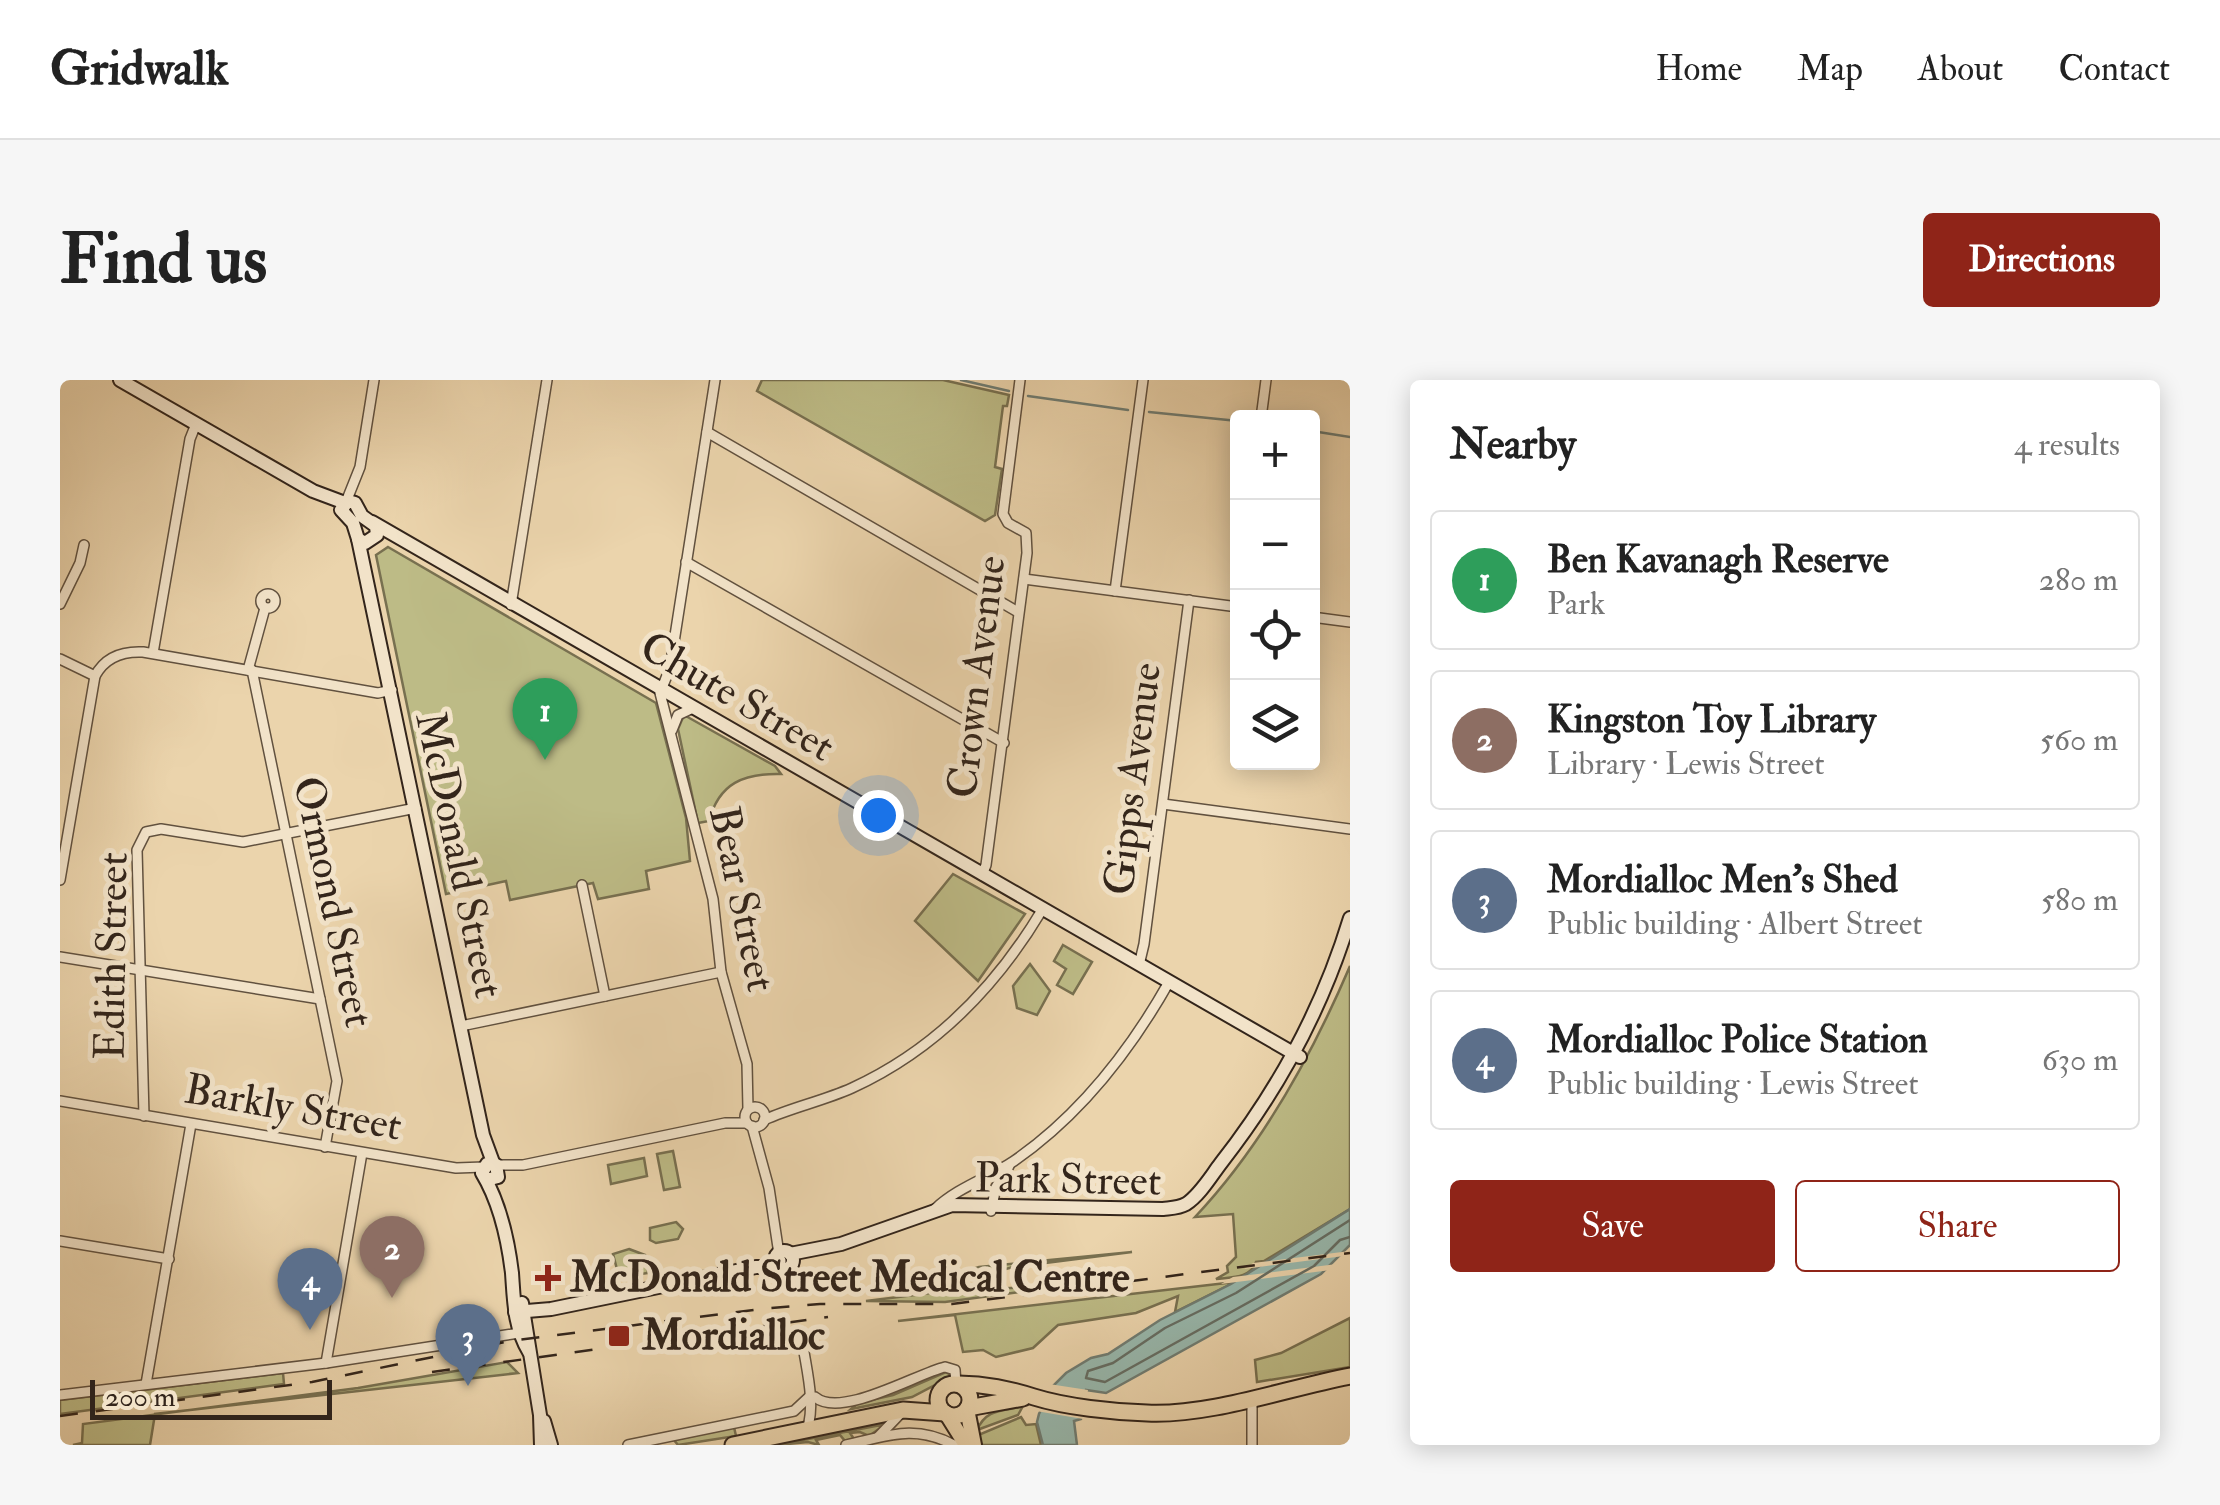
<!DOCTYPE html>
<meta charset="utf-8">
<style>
body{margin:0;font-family:"IM FELL Double Pica",serif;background:#f6f6f6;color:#222}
.controls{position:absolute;right:30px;top:30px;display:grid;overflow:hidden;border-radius:10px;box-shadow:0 5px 25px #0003}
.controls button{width:90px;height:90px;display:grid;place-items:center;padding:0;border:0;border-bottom:2px solid #e0e0e0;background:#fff;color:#222;font:50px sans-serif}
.scale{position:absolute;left:30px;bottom:25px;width:242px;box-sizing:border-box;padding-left:10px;border:5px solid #33251b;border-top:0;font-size:28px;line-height:35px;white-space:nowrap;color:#33251b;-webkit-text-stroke:8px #f2e3c9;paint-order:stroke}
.you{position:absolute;left:818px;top:435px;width:35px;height:35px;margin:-25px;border:8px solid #fff;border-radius:50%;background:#1a73e8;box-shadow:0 0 0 15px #1a73e833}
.badge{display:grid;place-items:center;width:65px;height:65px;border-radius:50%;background:#8f2418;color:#fff;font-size:32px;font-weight:700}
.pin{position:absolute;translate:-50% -82px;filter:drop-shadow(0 2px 5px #0008)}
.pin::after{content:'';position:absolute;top:52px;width:35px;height:30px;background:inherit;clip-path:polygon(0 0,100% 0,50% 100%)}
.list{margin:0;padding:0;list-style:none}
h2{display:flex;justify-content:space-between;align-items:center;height:130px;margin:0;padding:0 40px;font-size:42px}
h2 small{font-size:32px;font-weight:400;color:#767676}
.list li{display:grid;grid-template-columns:65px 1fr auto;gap:30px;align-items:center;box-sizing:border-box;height:140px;margin:0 20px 20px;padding:0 20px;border:2px solid #e0e0e0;border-radius:10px}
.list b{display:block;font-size:38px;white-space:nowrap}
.list p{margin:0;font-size:32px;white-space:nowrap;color:#767676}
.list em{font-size:32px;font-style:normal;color:#767676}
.actions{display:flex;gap:20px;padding:30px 40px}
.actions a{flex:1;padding:22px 0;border:2px solid #8f2418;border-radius:10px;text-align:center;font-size:35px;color:#8f2418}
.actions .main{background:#8f2418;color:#fff}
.icon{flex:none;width:55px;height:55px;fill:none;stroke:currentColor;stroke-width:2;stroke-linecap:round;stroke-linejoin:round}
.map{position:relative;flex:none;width:1290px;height:1065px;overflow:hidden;border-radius:10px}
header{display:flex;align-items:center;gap:60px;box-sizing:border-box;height:140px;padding:0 50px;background:#fff;border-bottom:2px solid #e0e0e0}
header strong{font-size:48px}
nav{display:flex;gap:55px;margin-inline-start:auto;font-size:35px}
.intro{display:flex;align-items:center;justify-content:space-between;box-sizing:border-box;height:240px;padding:0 60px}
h1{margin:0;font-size:70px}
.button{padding:25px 45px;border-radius:10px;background:#8f2418;color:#fff;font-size:35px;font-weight:700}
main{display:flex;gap:60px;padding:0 60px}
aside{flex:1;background:#fff;border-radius:10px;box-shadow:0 5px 25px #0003}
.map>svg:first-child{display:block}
.green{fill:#bdbb86;stroke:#787050;stroke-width:2.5}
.water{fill:#98b8ad;stroke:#707d73;stroke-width:2.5}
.pier{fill:#ebd4ac}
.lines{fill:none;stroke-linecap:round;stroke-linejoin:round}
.shore{stroke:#666e64;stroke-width:2.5}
.stream{stroke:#707d73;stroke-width:2.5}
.street-casing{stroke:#61513f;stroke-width:12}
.secondary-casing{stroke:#33251b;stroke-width:16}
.primary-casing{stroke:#33251b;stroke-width:18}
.highway-casing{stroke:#33251b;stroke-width:19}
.street{stroke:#f2e3c9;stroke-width:9}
.secondary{stroke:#f2e3c9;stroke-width:12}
.primary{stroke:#ebd4ac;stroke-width:14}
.highway{stroke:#ebd4ac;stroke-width:15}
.rail{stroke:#33251b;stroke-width:2.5;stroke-dasharray:18 18;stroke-linecap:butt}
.poi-dot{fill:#8f2418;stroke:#f2e3c9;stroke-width:4}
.labels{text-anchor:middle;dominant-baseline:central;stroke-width:10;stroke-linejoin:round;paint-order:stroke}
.street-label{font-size:42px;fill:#33251b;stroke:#f2e3c9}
.poi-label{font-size:42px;font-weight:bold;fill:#33251b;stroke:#f2e3c9;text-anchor:start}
</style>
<header>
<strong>Gridwalk</strong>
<nav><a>Home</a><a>Map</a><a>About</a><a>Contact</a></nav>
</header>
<div class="intro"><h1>Find us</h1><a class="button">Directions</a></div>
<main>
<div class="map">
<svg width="1290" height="1065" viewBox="0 0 1290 1065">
<rect width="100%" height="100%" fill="#ebd4ac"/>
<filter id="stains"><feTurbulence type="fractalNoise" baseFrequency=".002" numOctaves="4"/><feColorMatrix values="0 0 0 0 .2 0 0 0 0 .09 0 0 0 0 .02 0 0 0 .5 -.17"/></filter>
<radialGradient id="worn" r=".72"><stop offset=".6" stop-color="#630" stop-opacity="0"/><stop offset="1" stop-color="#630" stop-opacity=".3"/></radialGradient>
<g class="green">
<polygon points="702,0 883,0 949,15 947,26 943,26 935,87 942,89 935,135 925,141 697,11"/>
<polygon points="328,167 596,323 626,438 630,481 586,491 589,509 538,519 533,503 450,520 446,501 386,514 316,175"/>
<path d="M624,335l91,51 6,8c-37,-1 -62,9 -72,47l-11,2 -20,-94z"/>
<polygon points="893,494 965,534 918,601 855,541"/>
<polygon points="1003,565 1032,582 1013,614 997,605 1006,589 994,581"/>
<polygon points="970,584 990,611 977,635 957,628 953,606"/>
<path d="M1290,586v243l-86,52 -8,1c-6,17 -25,15 -40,17l12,-7 -1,-6 9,-9 -3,-43 -38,3c67,-71 117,-162 155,-251z"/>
<polygon points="613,771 620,807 604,810 597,774"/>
<polygon points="584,778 587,796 551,804 548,785"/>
<polygon points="616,842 623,849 618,859 596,863 590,860 590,848"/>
<polygon points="569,869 585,875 588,893 559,897 553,874"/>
<polygon points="1072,872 953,887 913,898 913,889 919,887"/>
<polygon points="1175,902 1115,932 1118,916 1076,933 998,945 973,968 936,977 923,970 903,972 895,935 838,941"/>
<polygon points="1006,906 885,922 806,921 895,910"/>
<polygon points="1290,938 1290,987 1197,1002 1195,980 1221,973"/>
<polygon points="447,982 458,993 95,1034 90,1065 13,1065 22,1063 23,1044 298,1008"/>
<polygon points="886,992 892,996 852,1017 791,1029 798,1023 833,1015"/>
<polygon points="223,993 224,1004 0,1034 0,1020"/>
<path d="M963,1026l-5,9 -41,15c10,-23 27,-18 46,-24z"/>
<polygon points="961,1037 966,1045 976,1044 981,1065 922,1065 916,1053 921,1054"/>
<polygon points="826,1044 809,1056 800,1052 790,1053 794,1059 785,1061 780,1055 756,1060 759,1065 748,1062 717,1065"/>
<polygon points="674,1047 676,1056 618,1065 614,1060"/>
</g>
<polygon class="water" points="1290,829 1290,865 1261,894 1046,1013 1026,1010 1021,1039 1014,1041 1017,1065 983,1065 977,1042 979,1034 992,1007 1006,993 1031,978 1048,974 1100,940 1171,904"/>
<g class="pier">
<polygon points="1290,871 1284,876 1184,889 1193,883"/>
<polygon points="1277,884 1271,890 1161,904 1173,897"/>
<polygon points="989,1004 1028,1010 1023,1039 976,1031"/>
</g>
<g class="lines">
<polyline class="shore" points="1290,840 1176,913 1105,948 1053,983 1028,991 1026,998 1045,1002 1254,886 1280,860 1290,857"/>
<g class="stream">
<polyline points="901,0 949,11"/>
<polyline points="968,16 1068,30"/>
<polyline points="1089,32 1178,41"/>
<polyline points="1252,51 1290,57"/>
</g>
<defs>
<g id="street">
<polyline points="1201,38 1206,0"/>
<polyline points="647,52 958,232"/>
<polyline points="286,122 300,87 314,0"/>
<polyline points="626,182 944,363"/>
<polyline points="964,199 1178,227"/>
<polyline points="1055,211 1083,0"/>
<circle cx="208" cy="221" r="7"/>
<polyline points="0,224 20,183 24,165"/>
<polyline points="451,225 487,0"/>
<polyline points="1252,237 1290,242"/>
<polyline points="93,273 130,59 136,44"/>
<polyline points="0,279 35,296"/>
<polyline points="610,288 600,313 653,519 661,592 687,684 688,729"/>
<polyline points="188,290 205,228"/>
<polyline points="192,290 277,701 265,767"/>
<polyline points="609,294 655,0"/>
<polyline points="612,350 618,335 631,329"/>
<polyline points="1103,424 1290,449"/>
<polyline points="922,495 926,485 967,173 966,153 948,143 943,134 960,0"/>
<path d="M0,500l35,-204c10,-19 28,-25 48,-24l235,41 14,-3"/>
<polyline points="522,505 545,616"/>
<polyline points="0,577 260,619"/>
<polyline points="1079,585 1084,564 1129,220"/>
<polyline points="401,646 661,592"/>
<polyline points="0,721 396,788 424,787"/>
<circle cx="695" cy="737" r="10"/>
<polyline points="84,736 77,470 86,452 101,449 183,462 356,428"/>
<path d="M704,740c29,-13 59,-19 88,-32 83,-38 144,-101 190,-178"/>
<polyline points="692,746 709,808 719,874"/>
<polyline points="436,785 463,785 665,743 687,743"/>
<path d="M875,829c23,-22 54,-31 79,-48 65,-45 116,-110 155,-179"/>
<polyline points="931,831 936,807 949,786"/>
<polyline points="0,861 109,879"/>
<path d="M744,972c4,24 11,54 3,78"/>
<polyline points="266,983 302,773"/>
<polyline points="86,1004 131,744"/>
<polyline points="0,1015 266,983 459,953"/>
<path d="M755,1017c26,22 101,-23 130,-30l10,3 1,14"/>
<polyline points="818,1057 842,1032"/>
<polyline points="568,1065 734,1031 749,1017"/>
<path d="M786,1065c42,-9 68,-21 108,0"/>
<polyline points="1192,1065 1192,1018"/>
</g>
<g id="secondary">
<polyline points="60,0 253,111 285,123"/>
<polygon points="288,121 295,123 302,136 316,146 317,155 305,163 298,159 293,143 281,130"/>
<polyline points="312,142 1240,677"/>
<polyline points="298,159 423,755 434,785"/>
<path d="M426,800l12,-3 -2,-12 -9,-1 -5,9c17,28 26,67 30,100 2,28 2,54 17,79"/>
<circle cx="724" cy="880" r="9"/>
<path d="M730,874l51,-10 111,-39 211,4c8,-1 16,-1 23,-5 14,-9 25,-28 35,-41 58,-74 102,-156 129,-245"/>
<polyline points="462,923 480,1035 481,1065"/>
<polyline points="455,932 491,929 696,887 718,887"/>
<polyline points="484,1041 491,1065"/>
</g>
<g id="primary">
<polyline points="907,1029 914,1065"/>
<polyline points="886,1033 906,1065"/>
</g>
<g id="highway">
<path d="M899,1004c27,0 49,5 75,13 32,10 79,15 113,16 63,3 140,-25 203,-37"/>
<circle cx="894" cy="1020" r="16"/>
<polyline points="908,1028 963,1018"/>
<polyline points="673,1065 843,1030 885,1033"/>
</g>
</defs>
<use href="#street" class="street-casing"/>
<use href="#secondary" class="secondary-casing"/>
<use href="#primary" class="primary-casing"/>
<use href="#highway" class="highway-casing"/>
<use href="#street" class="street"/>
<use href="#secondary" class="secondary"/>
<use href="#primary" class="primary"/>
<use href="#highway" class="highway"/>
<g class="rail">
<polyline points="835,913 896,905"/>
<polyline points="372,992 768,937"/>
<polyline points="0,1036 252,1002 450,961 701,929 760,924 892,924 1290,873"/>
</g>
</g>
<g class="poi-dot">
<path d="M483 883h10v10h10v10h-10v10h-10v-10h-10v-10h10z"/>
<rect x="547" y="944" width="24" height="24" rx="5"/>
</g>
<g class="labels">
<g class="street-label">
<text transform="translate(917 297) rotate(-83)">Crown Avenue</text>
<text transform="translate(677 317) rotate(30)">Chute Street</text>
<text transform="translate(1073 399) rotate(-83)">Gipps Avenue</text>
<text transform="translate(399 475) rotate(78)">McDonald Street</text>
<text transform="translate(682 519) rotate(78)">Bear Street</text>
<text transform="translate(273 522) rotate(78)">Ormond Street</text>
<text transform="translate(52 576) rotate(-89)">Edith Street</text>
<text transform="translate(233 728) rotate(10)">Barkly Street</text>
<text transform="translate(1008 800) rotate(1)">Park Street</text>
</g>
<g class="poi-label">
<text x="510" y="898">McDonald Street Medical Centre</text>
<text x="582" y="956">Mordialloc</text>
</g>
</g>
<rect width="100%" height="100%" filter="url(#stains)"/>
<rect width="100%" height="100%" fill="url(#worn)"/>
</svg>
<div class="controls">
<button>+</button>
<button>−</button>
<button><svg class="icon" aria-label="locate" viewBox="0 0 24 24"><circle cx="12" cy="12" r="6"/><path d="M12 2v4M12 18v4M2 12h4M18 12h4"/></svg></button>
<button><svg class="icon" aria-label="layers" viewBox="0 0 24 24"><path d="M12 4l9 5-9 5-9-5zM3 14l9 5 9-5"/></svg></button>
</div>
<div class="scale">200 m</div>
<div class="you"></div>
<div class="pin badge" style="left:485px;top:380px;background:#2e9e5b">1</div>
<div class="pin badge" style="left:332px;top:918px;background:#8d6e63">2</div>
<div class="pin badge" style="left:408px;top:1006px;background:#5c6f8a">3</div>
<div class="pin badge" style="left:250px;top:950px;background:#5c6f8a">4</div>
</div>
<aside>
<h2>Nearby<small>4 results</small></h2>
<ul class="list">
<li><span class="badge" style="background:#2e9e5b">1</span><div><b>Ben Kavanagh Reserve</b><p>Park</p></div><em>280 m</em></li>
<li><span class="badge" style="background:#8d6e63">2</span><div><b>Kingston Toy Library</b><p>Library · Lewis Street</p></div><em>560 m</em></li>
<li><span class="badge" style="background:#5c6f8a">3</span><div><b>Mordialloc Men's Shed</b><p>Public building · Albert Street</p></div><em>580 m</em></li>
<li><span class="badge" style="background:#5c6f8a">4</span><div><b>Mordialloc Police Station</b><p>Public building · Lewis Street</p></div><em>630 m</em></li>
</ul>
<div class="actions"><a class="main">Save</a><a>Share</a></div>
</aside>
</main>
